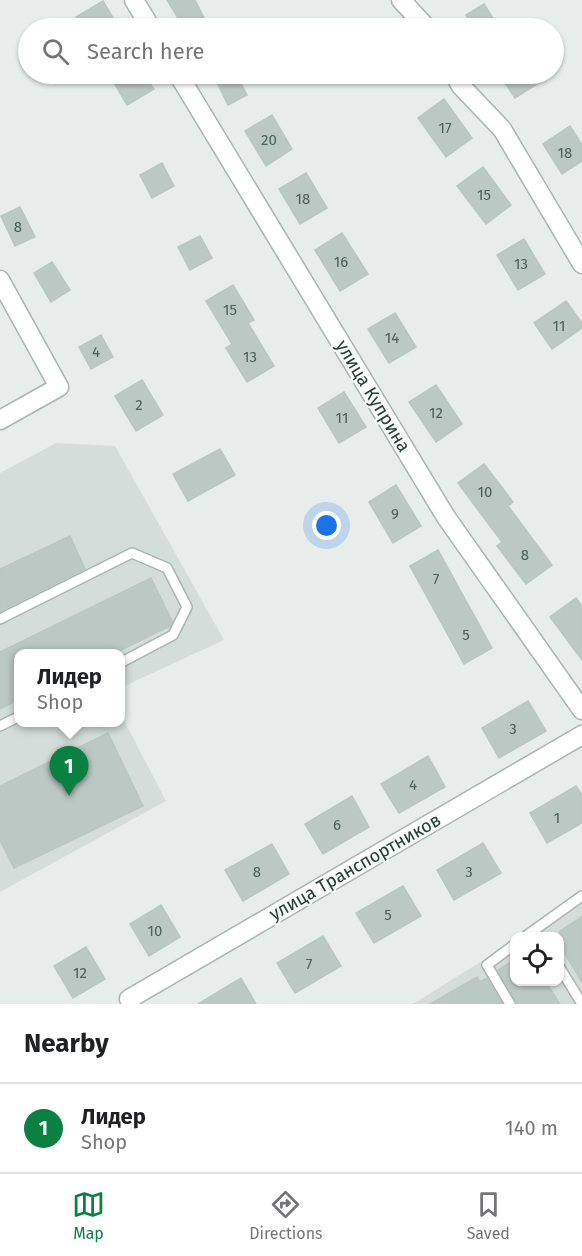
<!DOCTYPE html>
<meta charset="utf-8">
<style>
body{margin:0;font-family:"Fira Sans",sans-serif;background:#f2f2f2;color:#202124}
.controls{position:absolute;right:18px;bottom:18px;display:grid;overflow:hidden;border-radius:12px;box-shadow:0 2px 4px #0004}
.controls button{width:54px;height:54px;display:grid;place-items:center;padding:0;border:0;border-bottom:2px solid #e0e0e0;background:#fff;color:#202124;font:30px sans-serif}
.you{position:absolute;left:327px;top:526px;width:21px;height:21px;margin:-15px;border:4px solid #fff;border-radius:50%;background:#1a73e8;box-shadow:0 0 0 9px #1a73e833}
.badge{display:grid;place-items:center;width:39px;height:39px;border-radius:50%;background:#0b8043;color:#fff;font-size:20px;font-weight:700}
.pin{position:absolute;translate:-50% -50px;filter:drop-shadow(0 2px 3px #0008)}
.pin::after{content:'';position:absolute;top:32px;width:21px;height:18px;background:inherit;clip-path:polygon(0 0,100% 0,50% 100%)}
.popup{position:absolute;left:14px;top:649px;width:111px;height:78px;box-sizing:border-box;display:grid;place-content:center;border-radius:12px;background:#fff;filter:drop-shadow(0 2px 4px #0005);font-size:20px;white-space:nowrap;color:#757577}
.popup b{font-size:22px;color:#202124}
.popup::after{content:'';position:absolute;left:50%;top:100%;margin-left:-12px;border:12px solid transparent;border-top-color:#fff}
.list{margin:0;padding:0;list-style:none}
h2{display:flex;justify-content:space-between;align-items:center;height:78px;margin:0;padding:0 24px;font-size:26px}
h2 small{font-size:20px;font-weight:400;color:#757577}
.list li{display:grid;grid-template-columns:39px 1fr auto;gap:18px;align-items:center;box-sizing:border-box;height:90px;padding:0 24px;border-top:2px solid #e0e0e0}
.list b{display:block;font-size:22px;white-space:nowrap}
.list p{margin:0;font-size:20px;white-space:nowrap;color:#757577}
.list em{font-size:20px;font-style:normal;color:#757577}
.icon{flex:none;width:33px;height:33px;fill:none;stroke:currentColor;stroke-width:2;stroke-linecap:round;stroke-linejoin:round}
.map{position:relative;flex:none;width:582px;height:1004px;overflow:hidden}
.search{position:absolute;background:#fff;box-shadow:0 2px 4px #0004;left:18px;right:18px;top:18px;height:66px;display:flex;align-items:center;gap:15px;box-sizing:border-box;padding:0 21px;border-radius:33px;color:#757577;font-size:22px}
.sheet{height:168px;background:#fff}
nav{display:flex;justify-content:space-around;align-items:center;box-sizing:border-box;height:84px;border-top:2px solid #e0e0e0;background:#fff;font-size:16px;color:#757577}
nav a{display:grid;justify-items:center;gap:3px}
nav .on{color:#0b8043}
.map>svg:first-child{display:block}
.built{fill:#d4ddd9}
.building{fill:#bbc8c3;stroke:#b9c7c0;stroke-width:1.5}
.lines{fill:none;stroke-linecap:round;stroke-linejoin:round}
.lane-casing{stroke:#a9b5b1;stroke-width:12}
.street-casing{stroke:#a9b5b1;stroke-width:21}
.lane{stroke:#fff;stroke-width:9}
.street{stroke:#fff;stroke-width:18}
.labels{text-anchor:middle;dominant-baseline:central;stroke-width:4.5;stroke-linejoin:round;paint-order:stroke}
.number-label{font-size:15px;fill:#4b605a}
.street-label{font-size:18px;fill:#263e37;stroke:#f6faf8}
</style>
<div class="map">
<svg width="582" height="1004" viewBox="0 0 582 1004">
<rect width="100%" height="100%" fill="#e6edea"/>
<g class="built">
<polygon points="56,443 115,446 224,640 120,688 120,654 18,654 18,722 120,722 120,713 166,801 0,892 0,473"/>
<polygon points="582,900 582,1004 413,1004 514,941 514,982 560,982 560,936 523,936"/>
</g>
<g class="building">
<polygon points="167,0 195,0 209,28 184,28"/>
<polygon points="103,1 119,28 83,28 76,17"/>
<polygon points="484,4 499,28 475,28 466,15"/>
<polygon points="125,74 144,74 154,89 127,105 113,81"/>
<polygon points="213,74 236,74 247,95 228,105"/>
<polygon points="499,74 553,74 515,98"/>
<polygon points="444,99 472,138 446,157 418,118"/>
<polygon points="272,115 292,149 266,166 245,131"/>
<polygon points="570,126 582,145 582,161 562,174 543,144"/>
<polygon points="162,163 174,186 152,198 140,175"/>
<polygon points="483,167 511,205 486,224 457,186"/>
<polygon points="306,173 327,208 300,224 279,189"/>
<polygon points="20,207 35,237 15,246 1,216"/>
<polygon points="342,233 368,274 340,291 315,250"/>
<polygon points="200,236 212,258 190,270 178,247"/>
<polygon points="524,239 545,274 518,290 497,255"/>
<polygon points="52,262 70,290 51,302 34,273"/>
<polygon points="233,285 254,320 248,323 274,366 247,382 226,348 232,344 206,301"/>
<polygon points="566,301 582,323 582,328 552,349 534,323"/>
<polygon points="395,313 416,347 389,363 368,329"/>
<polygon points="101,335 113,357 91,369 79,347"/>
<polygon points="142,380 163,415 136,431 115,396"/>
<polygon points="436,385 462,424 436,442 409,402"/>
<polygon points="344,392 366,427 339,443 318,408"/>
<polygon points="220,449 235,475 188,501 173,474"/>
<polygon points="484,464 513,502 508,506 552,565 526,584 497,546 502,542 458,483"/>
<polygon points="396,485 421,526 393,543 369,502"/>
<polygon points="70,536 85,569 0,611 0,569"/>
<polygon points="438,550 492,648 464,664 410,566"/>
<polygon points="151,578 172,621 170,626 113,654 18,654 18,700 0,709 0,652"/>
<polygon points="576,598 582,606 582,660 550,617"/>
<polygon points="528,701 546,731 499,758 482,728"/>
<polygon points="108,733 143,806 14,868 0,840 0,786"/>
<polygon points="428,756 445,787 399,813 381,784"/>
<polygon points="576,786 582,795 582,823 547,843 530,813"/>
<polygon points="352,796 369,827 323,854 305,824"/>
<polygon points="483,843 501,873 454,900 437,870"/>
<polygon points="272,844 289,874 243,901 225,870"/>
<polygon points="403,886 421,916 374,943 356,913"/>
<polygon points="161,905 180,937 149,956 130,924"/>
<polygon points="582,917 582,982 560,946 560,931"/>
<polygon points="323,936 341,966 295,993 277,963"/>
<polygon points="86,947 105,979 73,998 54,966"/>
<polygon points="514,960 514,981 545,981 560,1004 517,1004 498,970"/>
<polygon points="477,977 480,982 487,978 502,1004 430,1004"/>
<polygon points="241,978 256,1004 198,1004"/>
</g>
<g class="lines">
<defs>
<g id="lane">
<polyline points="0,619 132,553 167,568 187,607 173,635 120,663"/>
<polyline points="0,726 18,717"/>
<polyline points="526,936 582,896"/>
<polyline points="560,968 582,1004"/>
<polyline points="510,1004 487,965 514,945"/>
</g>
<g id="street">
<polyline points="134,0 151,28"/>
<polyline points="401,0 427,28"/>
<polyline points="178,74 446,517 582,710"/>
<polyline points="454,74 461,86 502,129 582,264"/>
<polyline points="0,280 59,387 0,420"/>
<polyline points="129,999 582,735"/>
</g>
</defs>
<use href="#lane" class="lane-casing"/>
<use href="#street" class="street-casing"/>
<use href="#lane" class="lane"/>
<use href="#street" class="street"/>
</g>
<g class="labels">
<g class="number-label">
<text x="445" y="128">17</text>
<text x="269" y="140">20</text>
<text x="565" y="153">18</text>
<text x="484" y="195">15</text>
<text x="303" y="199">18</text>
<text x="18" y="227">8</text>
<text x="341" y="262">16</text>
<text x="521" y="264">13</text>
<text x="230" y="310">15</text>
<text x="559" y="326">11</text>
<text x="392" y="338">14</text>
<text x="96" y="352">4</text>
<text x="250" y="357">13</text>
<text x="139" y="405">2</text>
<text x="436" y="413">12</text>
<text x="342" y="418">11</text>
<text x="485" y="492">10</text>
<text x="395" y="514">9</text>
<text x="525" y="555">8</text>
<text x="436" y="579">7</text>
<text x="466" y="635">5</text>
<text x="513" y="729">3</text>
<text x="413" y="785">4</text>
<text x="557" y="818">1</text>
<text x="337" y="825">6</text>
<text x="257" y="872">8</text>
<text x="469" y="872">3</text>
<text x="388" y="915">5</text>
<text x="155" y="931">10</text>
<text x="309" y="964">7</text>
<text x="80" y="973">12</text>
</g>
<g class="street-label">
<text transform="translate(373 396) rotate(59)">улица Куприна</text>
<text transform="translate(355 867) rotate(-30)">улица Транспортников</text>
</g>
</g>
</svg>
<div class="controls">
<button><svg class="icon" aria-label="locate" viewBox="0 0 24 24"><circle cx="12" cy="12" r="6"/><path d="M12 2v4M12 18v4M2 12h4M18 12h4"/></svg></button>
</div>
<div class="you"></div>
<div class="pin badge" style="left:69px;top:796px">1</div>
<div class="popup"><b>Лидер</b>Shop</div>
<div class="search"><svg class="icon" aria-label="search" viewBox="0 0 24 24"><circle cx="10" cy="10" r="6"/><path d="M15 15l6 6"/></svg>Search here</div>
</div>
<section class="sheet">
<h2>Nearby<small></small></h2>
<ul class="list">
<li><span class="badge">1</span><div><b>Лидер</b><p>Shop</p></div><em>140 m</em></li>
</ul>
</section>
<nav>
<a class="on"><svg class="icon" aria-label="map" viewBox="0 0 24 24"><path d="M3 6l6-2 6 2 6-2v14l-6 2-6-2-6 2zM9 4v14M15 6v14"/></svg>Map</a>
<a><svg class="icon" aria-label="directions" viewBox="0 0 24 24"><path d="M12 3l9 9-9 9-9-9zM9 14v-3h6M13 9l2 2-2 2"/></svg>Directions</a>
<a><svg class="icon" aria-label="saved" viewBox="0 0 24 24"><path d="M7 4h10v16l-5-4-5 4z"/></svg>Saved</a>
</nav>
